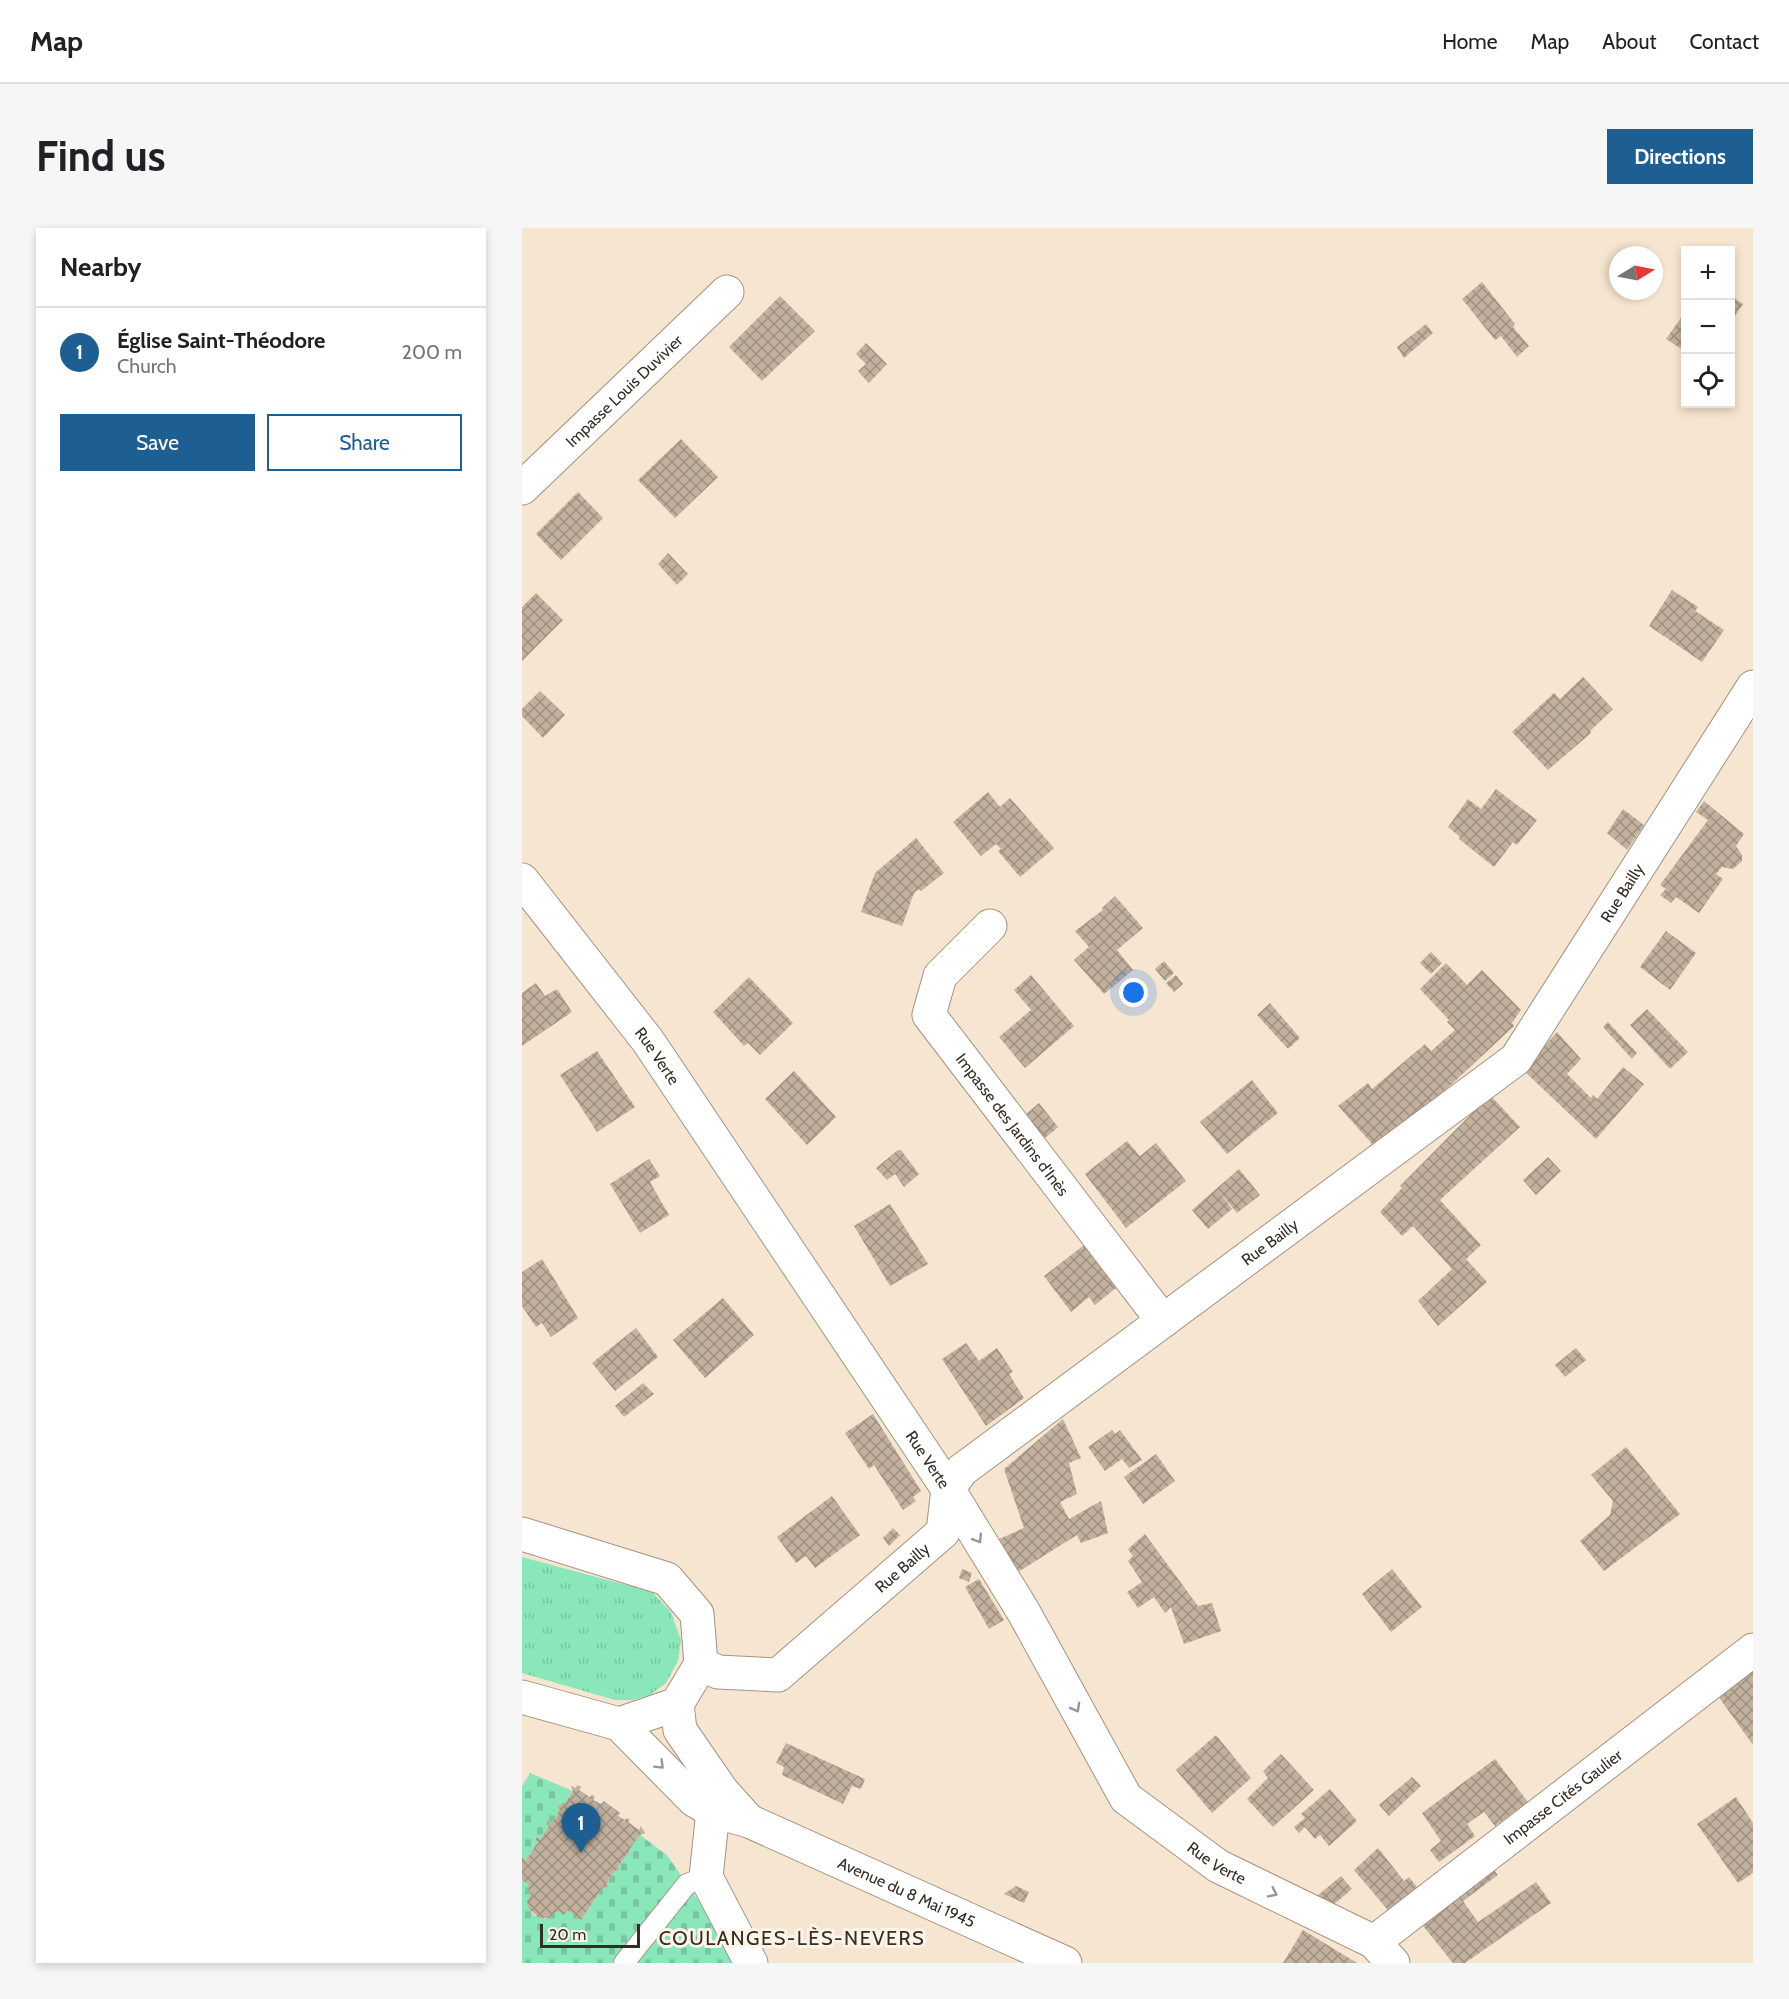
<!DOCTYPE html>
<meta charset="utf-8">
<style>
body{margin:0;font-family:Cabin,sans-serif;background:#f6f6f6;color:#202124}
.controls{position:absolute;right:18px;top:18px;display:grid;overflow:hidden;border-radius:0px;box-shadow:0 3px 9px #0003}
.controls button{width:54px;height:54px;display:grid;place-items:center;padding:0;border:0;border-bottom:2px solid #e0e0e0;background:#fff;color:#202124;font:30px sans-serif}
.compass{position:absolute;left:1087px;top:18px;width:54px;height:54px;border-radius:50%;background:#fff;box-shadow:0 3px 9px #0003;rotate:80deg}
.scale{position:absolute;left:18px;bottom:15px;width:100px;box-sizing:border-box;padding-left:6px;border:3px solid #342e26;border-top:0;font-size:16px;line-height:21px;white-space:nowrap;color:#342e26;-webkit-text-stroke:4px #fef3e7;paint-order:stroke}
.you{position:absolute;left:612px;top:765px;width:21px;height:21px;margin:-15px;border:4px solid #fff;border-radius:50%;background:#1a73e8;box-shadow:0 0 0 9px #1a73e833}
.badge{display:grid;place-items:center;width:39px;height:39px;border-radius:50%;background:#1d5e93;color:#fff;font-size:20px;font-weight:700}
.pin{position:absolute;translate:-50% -50px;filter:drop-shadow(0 2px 3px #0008)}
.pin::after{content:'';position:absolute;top:32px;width:21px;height:18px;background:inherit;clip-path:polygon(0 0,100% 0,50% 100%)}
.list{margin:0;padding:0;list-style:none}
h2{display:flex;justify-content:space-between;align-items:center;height:78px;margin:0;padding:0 24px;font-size:26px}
h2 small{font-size:20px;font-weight:400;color:#757577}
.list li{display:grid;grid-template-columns:39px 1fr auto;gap:18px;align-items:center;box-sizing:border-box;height:90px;padding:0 24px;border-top:2px solid #e0e0e0}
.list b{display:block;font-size:22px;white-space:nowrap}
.list p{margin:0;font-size:20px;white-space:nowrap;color:#757577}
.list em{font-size:20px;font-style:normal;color:#757577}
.actions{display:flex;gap:12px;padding:18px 24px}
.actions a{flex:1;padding:14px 0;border:2px solid #1d5e93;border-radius:0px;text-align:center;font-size:21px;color:#1d5e93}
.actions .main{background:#1d5e93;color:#fff}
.icon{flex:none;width:33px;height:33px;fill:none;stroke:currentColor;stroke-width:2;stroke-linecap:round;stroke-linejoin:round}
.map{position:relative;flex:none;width:1231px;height:1735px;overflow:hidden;border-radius:0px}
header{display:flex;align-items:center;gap:36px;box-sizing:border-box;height:84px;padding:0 30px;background:#fff;border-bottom:2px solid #e0e0e0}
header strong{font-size:28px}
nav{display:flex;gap:33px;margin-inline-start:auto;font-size:21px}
.intro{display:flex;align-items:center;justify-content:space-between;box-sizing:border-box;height:144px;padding:0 36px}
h1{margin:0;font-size:42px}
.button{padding:15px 27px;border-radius:0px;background:#1d5e93;color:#fff;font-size:21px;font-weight:700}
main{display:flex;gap:36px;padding:0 36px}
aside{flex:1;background:#fff;border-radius:0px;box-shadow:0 3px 9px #0003}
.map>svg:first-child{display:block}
.grass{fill:url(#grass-tufts)}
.cemetery{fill:url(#cemetery-stones)}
.building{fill:url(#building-cross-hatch)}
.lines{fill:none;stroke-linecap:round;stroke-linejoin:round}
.service-casing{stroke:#a39380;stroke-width:22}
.minor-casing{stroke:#a39380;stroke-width:35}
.tertiary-casing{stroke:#a39380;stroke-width:35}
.primary-casing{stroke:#a39380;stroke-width:35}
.service{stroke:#fff;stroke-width:20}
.minor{stroke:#fff;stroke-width:33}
.tertiary{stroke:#fff;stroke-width:33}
.primary{stroke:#fff;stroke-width:33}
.oneway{stroke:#9a9692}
.labels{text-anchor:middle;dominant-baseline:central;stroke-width:6;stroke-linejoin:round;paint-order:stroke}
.street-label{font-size:16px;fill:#342e26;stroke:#fef3e7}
.quarter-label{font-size:20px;letter-spacing:1.5px;fill:#342e26;stroke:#fef3e7}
</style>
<header>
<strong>Map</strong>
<nav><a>Home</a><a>Map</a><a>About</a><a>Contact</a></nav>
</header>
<div class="intro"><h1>Find us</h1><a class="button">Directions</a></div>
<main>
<aside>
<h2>Nearby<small></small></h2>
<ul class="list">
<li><span class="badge">1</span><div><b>Église Saint-Théodore</b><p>Church</p></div><em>200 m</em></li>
</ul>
<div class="actions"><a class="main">Save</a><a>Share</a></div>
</aside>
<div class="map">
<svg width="1231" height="1735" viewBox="0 0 1231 1735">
<defs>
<pattern id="grass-tufts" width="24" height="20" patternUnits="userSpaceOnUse" patternTransform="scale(1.5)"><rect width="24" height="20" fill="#89e7ba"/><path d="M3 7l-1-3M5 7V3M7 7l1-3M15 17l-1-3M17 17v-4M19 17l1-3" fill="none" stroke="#77c6a0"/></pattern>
<pattern id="cemetery-stones" width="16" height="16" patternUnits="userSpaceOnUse" patternTransform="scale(1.5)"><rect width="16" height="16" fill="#89e7ba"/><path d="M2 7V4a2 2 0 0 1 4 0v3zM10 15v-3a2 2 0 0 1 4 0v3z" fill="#77c6a0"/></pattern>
<pattern id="building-cross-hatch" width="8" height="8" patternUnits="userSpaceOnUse" patternTransform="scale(1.5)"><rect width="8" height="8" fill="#c2b19e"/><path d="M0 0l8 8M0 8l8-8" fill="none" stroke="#9e9081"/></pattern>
</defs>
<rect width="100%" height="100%" fill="#f6e5d0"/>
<polygon class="grass" points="0,1329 130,1364 149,1384 159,1412 156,1433 144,1455 128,1467 110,1472 93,1472 0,1445"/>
<g class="cemetery">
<polygon points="8,1545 51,1563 41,1578 37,1576 35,1580 38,1582 30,1595 26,1593 24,1595 27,1598 19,1611 15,1609 13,1611 16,1614 4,1632 0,1631 0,1558"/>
<polygon points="118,1607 145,1627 220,1735 0,1735 0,1652 7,1657 5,1661 9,1664 5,1673 11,1687 23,1691 36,1683 42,1686 45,1682 59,1692 81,1659 84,1661 86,1658 84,1656 93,1643 98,1641 96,1639 105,1626 107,1627 107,1622"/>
</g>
<g class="building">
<polygon points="960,54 993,96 991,99 1007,118 995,129 979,108 973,112 940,71"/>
<polygon points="258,68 293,103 240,153 207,119"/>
<polygon points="1209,68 1221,76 1209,94"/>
<polygon points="1164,83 1164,124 1144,111"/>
<polygon points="904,96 911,105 882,130 875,119"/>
<polygon points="344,115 365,136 347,155 336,143 344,136 334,126"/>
<polygon points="159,211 196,249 153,290 116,252"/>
<polygon points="56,264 81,290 39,332 14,306"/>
<polygon points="146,325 166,346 155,357 136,336"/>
<polygon points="1150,362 1176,379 1173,383 1202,402 1180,434 1127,398"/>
<polygon points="14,365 41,392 0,433 0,379"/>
<polygon points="1061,449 1091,481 1068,503 1069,505 1026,542 990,504 1032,465 1038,471"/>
<polygon points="18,463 43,487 21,510 0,488 0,481"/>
<polygon points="974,561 1015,592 995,617 991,614 972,639 937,611 938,609 926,599 946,571 959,581"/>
<polygon points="466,564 478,579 488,570 532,620 498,649 476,623 479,621 474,616 459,628 431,594"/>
<polygon points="1182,573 1222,606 1214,618 1220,627 1220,633 1211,641 1200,639 1194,646 1201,651 1177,685 1154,669 1149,675 1138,667 1144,661 1138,657 1186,592 1174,584"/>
<polygon points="1101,581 1122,597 1105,622 1085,605"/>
<polygon points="394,610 422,645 399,663 397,661 392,665 380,698 339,684 353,645"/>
<polygon points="593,668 621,700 595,722 611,742 582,766 552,732 567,719 553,703 581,682 580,680"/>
<polygon points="1144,703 1174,725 1148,762 1118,739"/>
<polygon points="909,724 920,735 909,746 898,735"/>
<polygon points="642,733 652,745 643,753 633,741"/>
<polygon points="924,735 945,757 960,742 999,782 990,795 992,798 961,827 903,881 852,918 816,878 846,855 850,861 903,816 909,823 933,802 925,794 927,792 898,761"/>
<polygon points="509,747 552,798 503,840 477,809 509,782 492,762"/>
<polygon points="654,747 661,756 652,764 644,755"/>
<polygon points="227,749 271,795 238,827 226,815 222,818 191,784"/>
<polygon points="14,755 23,768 35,761 50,784 0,818 0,765"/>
<polygon points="748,775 778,810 766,821 735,787"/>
<polygon points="1125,781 1166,824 1148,841 1108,797"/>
<polygon points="1086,794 1115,825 1110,831 1081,799"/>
<polygon points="1035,804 1059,831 1045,846 1069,870 1071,867 1075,871 1101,839 1122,856 1074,911 1001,842"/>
<polygon points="75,823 113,879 75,904 38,847"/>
<polygon points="272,843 314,889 285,917 243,871"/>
<polygon points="730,852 756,885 705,926 678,894"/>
<polygon points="968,867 998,899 918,972 959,1017 944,1031 965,1054 916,1098 896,1073 930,1041 891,998 880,1008 858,984 880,960 878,958"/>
<polygon points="517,875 536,899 522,911 503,887"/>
<polygon points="605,913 618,928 634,915 664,953 604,1000 563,946"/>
<polygon points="376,922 379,922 397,946 382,959 373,946 365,952 354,940"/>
<polygon points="1026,929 1039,943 1014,967 1001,952"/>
<polygon points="127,931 138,948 128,954 147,987 118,1005 88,956"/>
<polygon points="717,941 738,967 715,985 697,963 710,981 686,1001 670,982"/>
<polygon points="368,976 406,1036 368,1058 332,998"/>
<polygon points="566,1014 599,1056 573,1077 567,1069 549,1084 522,1048"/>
<polygon points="20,1031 56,1090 29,1109 20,1095 14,1099 0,1078 0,1044"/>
<polygon points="201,1070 232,1107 183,1150 151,1112"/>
<polygon points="114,1100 136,1129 93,1163 70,1135"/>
<polygon points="444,1115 457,1133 475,1120 491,1144 487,1146 502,1170 464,1198 420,1131"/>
<polygon points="1054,1120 1064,1132 1043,1149 1033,1137"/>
<polygon points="121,1155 132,1166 102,1189 93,1178"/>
<polygon points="351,1186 399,1263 391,1269 394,1273 381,1282 352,1237 347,1241 323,1205"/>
<polygon points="541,1191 559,1230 547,1235 555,1266 538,1274 547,1291 579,1273 586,1305 559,1315 555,1307 493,1346 475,1312 502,1300 482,1241"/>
<polygon points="590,1202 593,1206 598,1202 620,1232 607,1240 600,1231 583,1243 566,1219"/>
<polygon points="1104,1219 1158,1286 1082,1343 1058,1313 1088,1287 1091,1273 1069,1247"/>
<polygon points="634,1226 653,1253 621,1276 602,1249"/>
<polygon points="310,1268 338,1307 293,1340 284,1328 274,1335 255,1309"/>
<polygon points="371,1300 378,1307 367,1318 361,1310"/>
<polygon points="623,1306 676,1378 690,1375 699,1403 662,1416 649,1379 643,1385 632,1369 616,1380 605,1364 620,1354 606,1333 611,1328 606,1321"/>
<polygon points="440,1341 450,1345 447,1354 437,1350"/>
<polygon points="870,1341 900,1379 869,1404 840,1366"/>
<polygon points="457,1351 482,1392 467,1401 443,1359"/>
<polygon points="1231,1439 1231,1517 1191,1461"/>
<polygon points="694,1507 729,1550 690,1585 654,1542"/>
<polygon points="264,1515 343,1551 339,1561 330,1558 321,1576 260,1547 262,1539 254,1535"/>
<polygon points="759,1526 792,1562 751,1599 725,1571 746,1550 741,1543"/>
<polygon points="973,1531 1006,1574 973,1598 962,1584 945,1596 953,1608 917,1634 908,1622 919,1613 900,1585"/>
<polygon points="890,1549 899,1558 867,1588 857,1577"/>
<polygon points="55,1557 59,1559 57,1562 68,1569 70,1567 73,1568 71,1572 79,1576 82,1573 98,1585 96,1588 103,1592 105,1590 108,1592 106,1594 117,1602 119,1598 123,1605 118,1607 107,1622 107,1627 105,1626 96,1639 98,1641 93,1643 84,1656 86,1658 84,1661 81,1659 59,1692 45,1682 42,1687 36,1683 26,1690 17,1690 7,1681 5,1673 9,1664 5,1661 7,1657 0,1652 0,1630 4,1632 16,1614 13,1612 15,1609 19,1611 27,1598 24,1596 26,1593 30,1595 38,1582 35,1580 37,1576 41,1578 51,1563 49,1558 54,1560"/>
<polygon points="808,1561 835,1593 807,1618 798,1607 793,1611 783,1599 777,1605 772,1599 783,1590 779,1586"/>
<polygon points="1214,1569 1231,1595 1231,1645 1216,1655 1175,1596"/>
<polygon points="856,1620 882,1653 887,1649 898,1663 871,1688 832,1642"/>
<polygon points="967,1636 976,1647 941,1673 956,1694 1014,1654 1029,1675 943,1735 931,1735 897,1693"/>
<polygon points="819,1648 830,1661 810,1678 795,1668"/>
<polygon points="494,1658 507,1664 502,1675 482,1666"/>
<polygon points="781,1702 835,1735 761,1735"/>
</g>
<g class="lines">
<defs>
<polyline id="service" points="102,1735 165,1656 184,1649"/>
<g id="minor">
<path id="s1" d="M0,260l205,-196"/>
<path id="s2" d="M0,652l126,161 300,448 75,122 103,187 92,68 156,76 19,21"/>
<path id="s3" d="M468,698l-50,50 -11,39 234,306"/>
<polyline points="200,1563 191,1583 184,1649 229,1735"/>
<path id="s4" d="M852,1714l379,-292"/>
</g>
<g id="tertiary">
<path id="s5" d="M179,1436l17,8 60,3 165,-143 5,-43 14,-19 554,-411 237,-372"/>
</g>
<g id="primary">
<polyline points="0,1306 145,1351 175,1386 179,1436 155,1476 97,1496 0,1469"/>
<polyline points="155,1476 158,1502 200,1563 227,1593"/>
<path id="s6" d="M97,1496l75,76 19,11 36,10 316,142"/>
</g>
</defs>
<use href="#service" class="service-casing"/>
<use href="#minor" class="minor-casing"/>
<use href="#tertiary" class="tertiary-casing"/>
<use href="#primary" class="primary-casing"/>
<use href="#service" class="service"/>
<use href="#minor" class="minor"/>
<use href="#tertiary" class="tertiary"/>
<use href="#primary" class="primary"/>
</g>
<defs><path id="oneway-chevron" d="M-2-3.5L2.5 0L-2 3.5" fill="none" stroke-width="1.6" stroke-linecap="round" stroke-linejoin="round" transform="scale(1.5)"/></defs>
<g class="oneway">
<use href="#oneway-chevron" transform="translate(456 1311) rotate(58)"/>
<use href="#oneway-chevron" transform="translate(554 1480) rotate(61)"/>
<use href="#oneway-chevron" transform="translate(138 1537) rotate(45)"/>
<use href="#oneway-chevron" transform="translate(751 1665) rotate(26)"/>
</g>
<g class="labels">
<g class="street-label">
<text stroke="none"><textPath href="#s1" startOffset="141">Impasse Louis Duvivier</textPath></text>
<text stroke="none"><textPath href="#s5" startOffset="1251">Rue Bailly</textPath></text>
<text stroke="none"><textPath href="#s2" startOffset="222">Rue Verte</textPath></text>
<text stroke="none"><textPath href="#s3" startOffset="249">Impasse des Jardins d'Inès</textPath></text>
<text stroke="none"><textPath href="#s5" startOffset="747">Rue Bailly</textPath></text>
<text stroke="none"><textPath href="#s2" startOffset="708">Rue Verte</textPath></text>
<text stroke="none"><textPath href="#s5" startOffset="243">Rue Bailly</textPath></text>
<text stroke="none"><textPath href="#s4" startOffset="238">Impasse Cités Gaulier</textPath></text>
<text stroke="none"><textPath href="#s2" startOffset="1212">Rue Verte</textPath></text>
<text stroke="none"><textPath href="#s6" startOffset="339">Avenue du 8 Mai 1945</textPath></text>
</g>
<g class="quarter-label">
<text x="270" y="1710">COULANGES-LÈS-NEVERS</text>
</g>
</g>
</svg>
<div class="controls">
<button>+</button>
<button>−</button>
<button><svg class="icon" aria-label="locate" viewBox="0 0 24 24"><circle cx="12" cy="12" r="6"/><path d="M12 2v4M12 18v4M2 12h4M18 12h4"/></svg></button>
</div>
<svg class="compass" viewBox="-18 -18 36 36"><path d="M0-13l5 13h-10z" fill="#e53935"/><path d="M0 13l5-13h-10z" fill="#757577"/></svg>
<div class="scale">20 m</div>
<div class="you"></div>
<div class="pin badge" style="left:59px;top:1625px">1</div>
</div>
</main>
